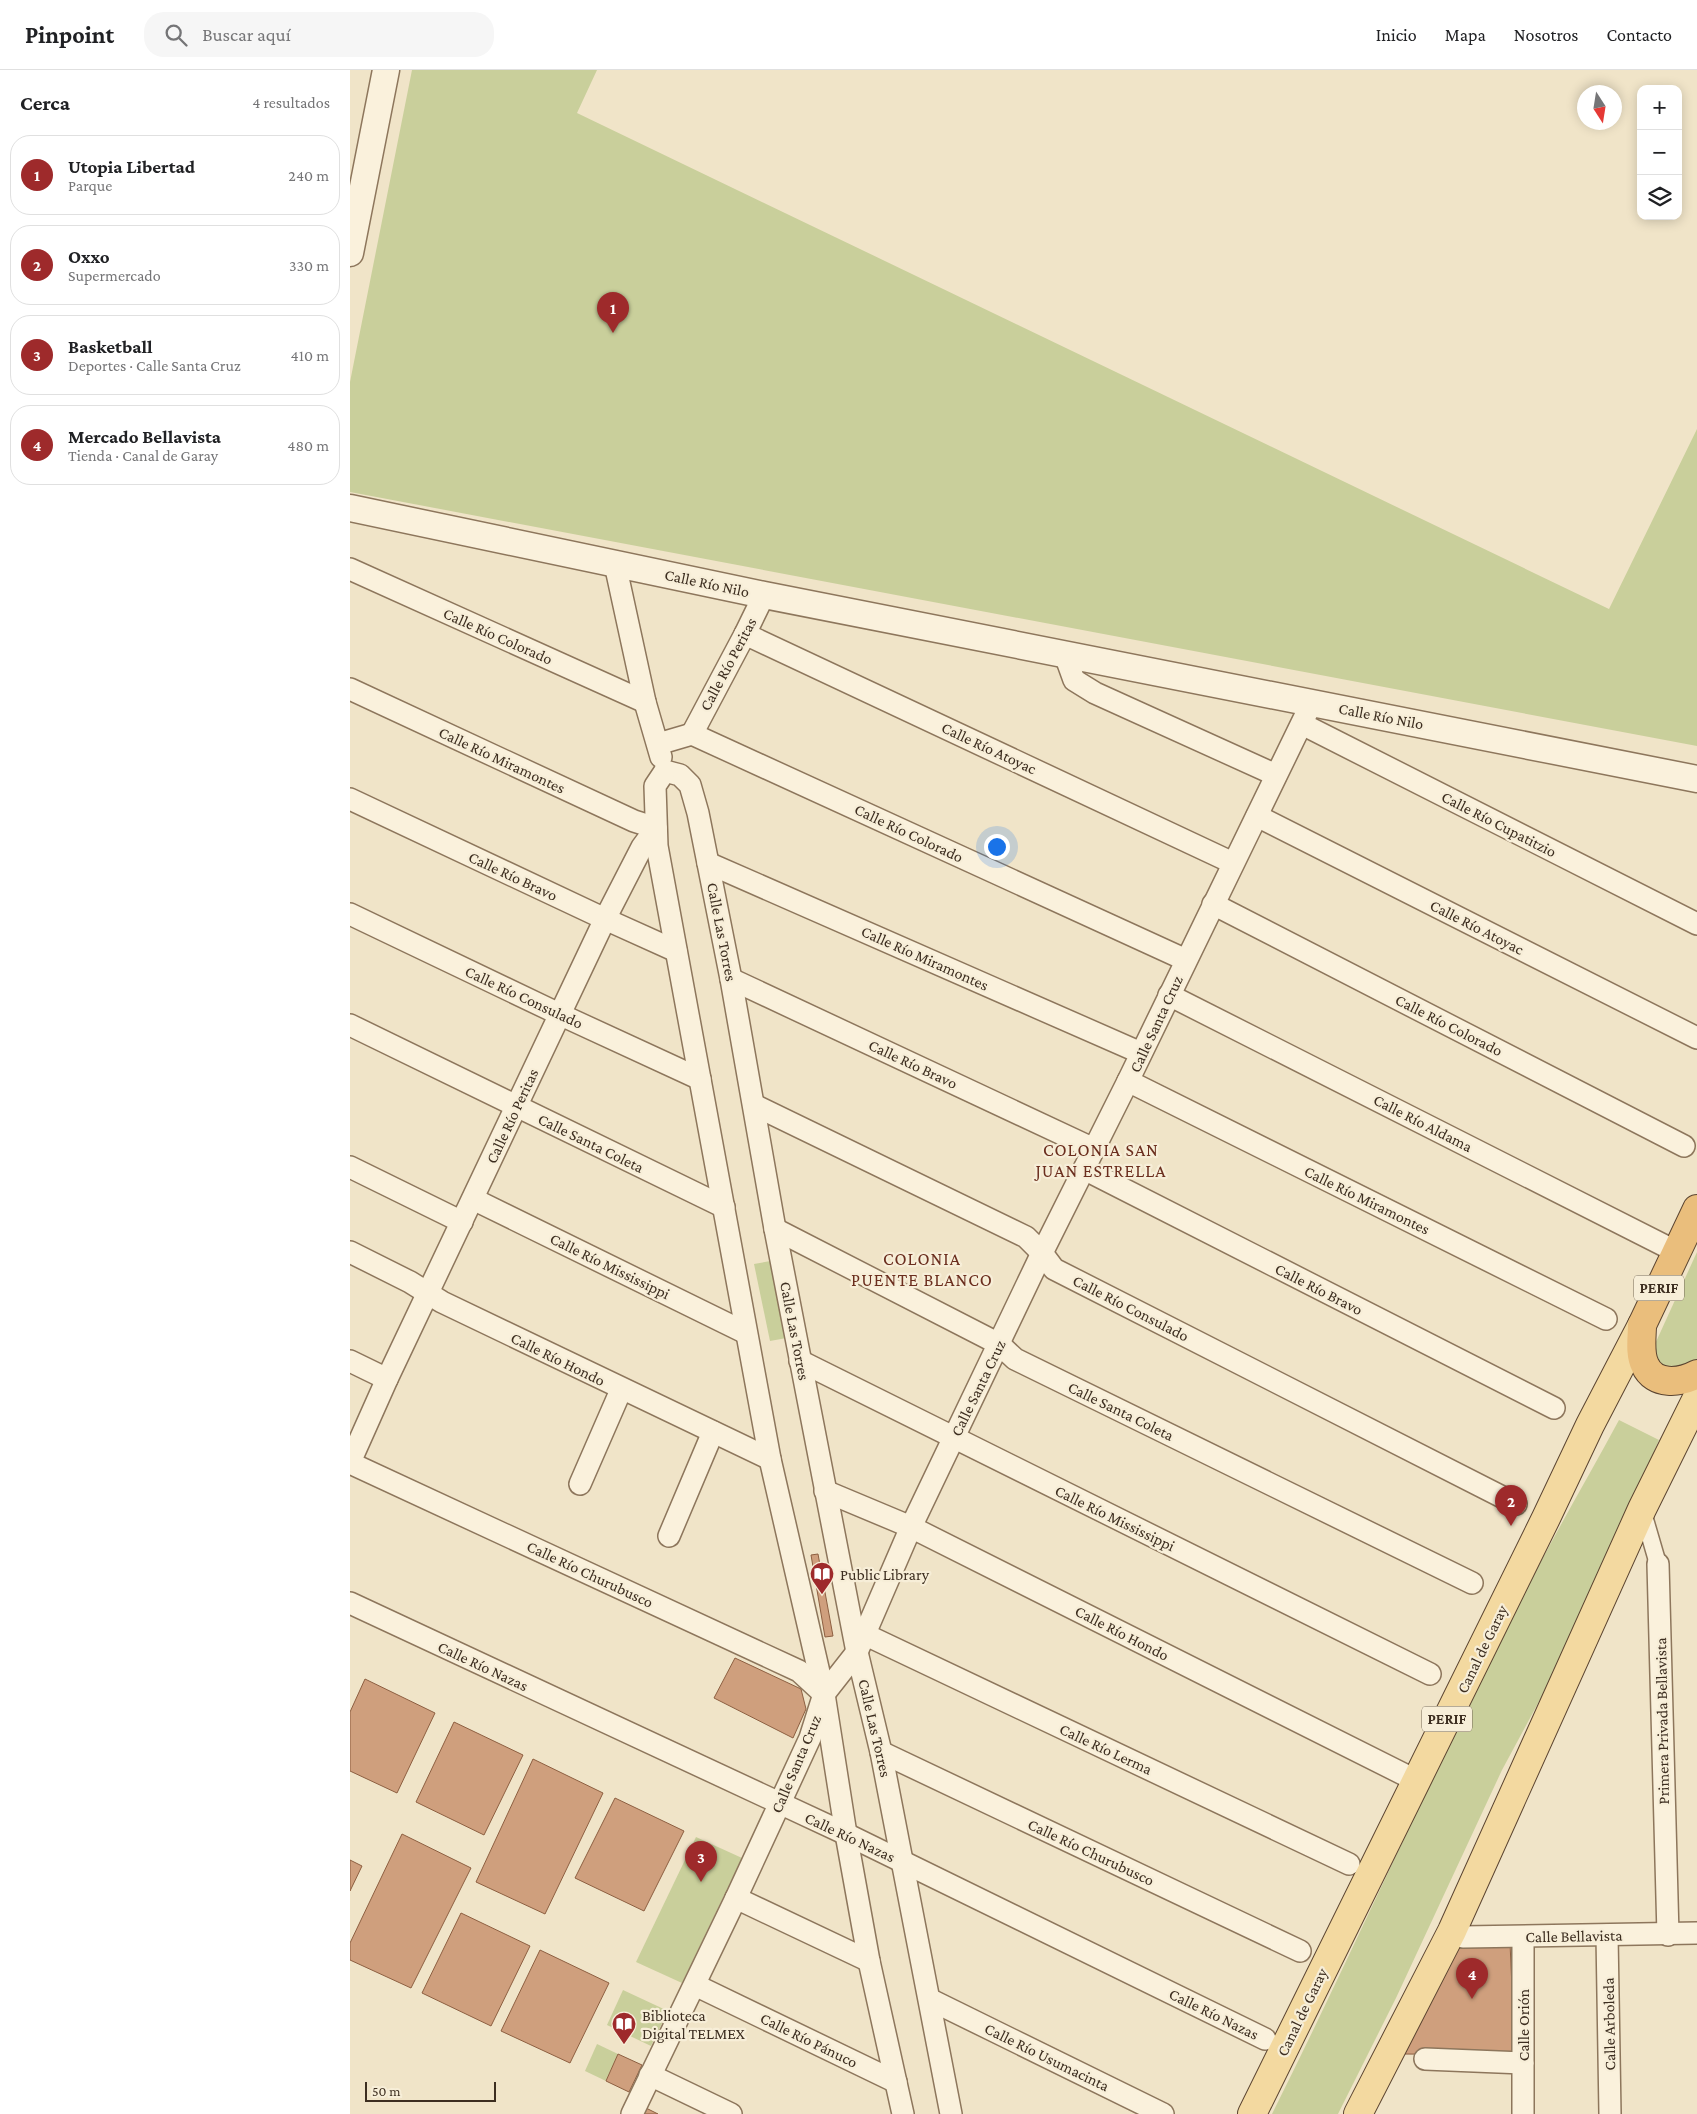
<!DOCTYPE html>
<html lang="es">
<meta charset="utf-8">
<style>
body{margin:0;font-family:"Crimson Pro",serif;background:#f6f6f6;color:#202124}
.controls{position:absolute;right:15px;top:15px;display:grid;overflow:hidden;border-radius:10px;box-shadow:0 2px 12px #0003}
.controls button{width:45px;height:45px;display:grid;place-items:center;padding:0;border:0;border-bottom:1px solid #e0e0e0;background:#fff;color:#202124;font:25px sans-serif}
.compass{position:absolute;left:1227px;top:15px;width:45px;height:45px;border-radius:50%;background:#fff;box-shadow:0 2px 12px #0003;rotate:168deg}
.scale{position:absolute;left:15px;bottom:12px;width:131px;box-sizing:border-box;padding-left:5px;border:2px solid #3d2e20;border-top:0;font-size:14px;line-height:18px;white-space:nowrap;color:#3d2e20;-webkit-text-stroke:4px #f7eed8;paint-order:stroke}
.you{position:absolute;left:646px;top:776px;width:18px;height:18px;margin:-12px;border:4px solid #fff;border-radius:50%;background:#1a73e8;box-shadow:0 0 0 8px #1a73e833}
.badge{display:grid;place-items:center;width:32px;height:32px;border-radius:50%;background:#9e2a2b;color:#fff;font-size:16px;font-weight:700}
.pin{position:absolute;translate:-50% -41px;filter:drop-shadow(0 1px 2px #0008)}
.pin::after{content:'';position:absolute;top:26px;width:18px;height:15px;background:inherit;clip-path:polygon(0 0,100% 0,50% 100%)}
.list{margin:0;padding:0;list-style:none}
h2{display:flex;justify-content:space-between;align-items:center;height:65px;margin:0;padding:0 20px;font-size:21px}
h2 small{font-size:16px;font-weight:400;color:#757577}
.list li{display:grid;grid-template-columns:32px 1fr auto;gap:15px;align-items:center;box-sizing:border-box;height:80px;margin:0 10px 10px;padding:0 10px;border:1px solid #e0e0e0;border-radius:20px}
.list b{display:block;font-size:19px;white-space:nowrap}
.list p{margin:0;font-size:16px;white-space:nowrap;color:#757577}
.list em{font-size:16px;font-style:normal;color:#757577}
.icon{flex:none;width:28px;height:28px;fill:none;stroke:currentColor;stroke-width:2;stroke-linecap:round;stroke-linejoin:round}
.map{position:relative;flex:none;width:1347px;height:2044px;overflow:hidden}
header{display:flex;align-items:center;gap:30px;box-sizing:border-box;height:70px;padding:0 25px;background:#fff;border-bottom:1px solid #e0e0e0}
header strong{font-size:24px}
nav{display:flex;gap:28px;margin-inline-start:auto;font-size:18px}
.search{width:350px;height:45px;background:#f6f6f6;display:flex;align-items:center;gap:12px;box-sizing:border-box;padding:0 18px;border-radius:20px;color:#757577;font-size:19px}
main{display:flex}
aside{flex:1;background:#fff}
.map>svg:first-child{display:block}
.green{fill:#c9cf9b}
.building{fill:#cf9f7d;stroke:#8d5f41}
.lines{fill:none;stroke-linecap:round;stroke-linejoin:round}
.pedestrian-casing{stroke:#8d765c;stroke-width:19}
.minor-casing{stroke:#8d765c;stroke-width:24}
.tertiary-casing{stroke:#8d765c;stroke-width:29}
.primary-casing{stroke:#5b4430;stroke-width:30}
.trunk-casing{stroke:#5b4430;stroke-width:30}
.pedestrian{stroke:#faf1dc;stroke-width:16}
.minor{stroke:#faf1dc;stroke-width:21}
.tertiary{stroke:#faf1dc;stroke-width:26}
.primary{stroke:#f3d9a0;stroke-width:28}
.trunk{stroke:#eabe7c;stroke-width:28}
.labels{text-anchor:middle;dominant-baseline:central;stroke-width:4.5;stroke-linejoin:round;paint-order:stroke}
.shield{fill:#f7eed8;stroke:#756857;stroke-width:1}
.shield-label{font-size:15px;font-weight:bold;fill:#3d2e20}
.street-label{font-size:16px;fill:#3d2e20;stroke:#f7eed8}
.poi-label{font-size:16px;fill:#3d2e20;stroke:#f7eed8;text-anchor:start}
.neighbourhood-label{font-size:18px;letter-spacing:1px;fill:#6b2e1e;stroke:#f7eed8}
</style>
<header>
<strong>Pinpoint</strong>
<div class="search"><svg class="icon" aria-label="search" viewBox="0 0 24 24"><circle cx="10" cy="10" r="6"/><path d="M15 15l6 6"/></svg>Buscar aquí</div>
<nav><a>Inicio</a><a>Mapa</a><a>Nosotros</a><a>Contacto</a></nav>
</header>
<main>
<aside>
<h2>Cerca<small>4 resultados</small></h2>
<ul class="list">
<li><span class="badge">1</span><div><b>Utopia Libertad</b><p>Parque</p></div><em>240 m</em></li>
<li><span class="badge">2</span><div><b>Oxxo</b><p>Supermercado</p></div><em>330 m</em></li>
<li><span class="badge">3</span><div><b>Basketball</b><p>Deportes · Calle Santa Cruz</p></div><em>410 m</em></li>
<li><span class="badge">4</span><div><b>Mercado Bellavista</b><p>Tienda · Canal de Garay</p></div><em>480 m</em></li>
</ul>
</aside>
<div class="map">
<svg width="1347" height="2044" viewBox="0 0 1347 2044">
<rect width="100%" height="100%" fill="#f0e4c8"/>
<g class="green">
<polygon points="62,0 247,0 227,43 1259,539 1347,359 1347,676 0,422 0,312"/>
<polygon points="1347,1182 1347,1292 1346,1296 1312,1299 1304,1289 1305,1274"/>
<polygon points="426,1190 442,1267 420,1271 404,1194"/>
<path d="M1269,1350l40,20 -80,187 -77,143 -106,228 -58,116h-66c85,-170 161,-344 248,-512 31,-62 66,-121 99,-182z"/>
<polygon points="346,1767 392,1788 332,1913 286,1892"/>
<polygon points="273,1920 318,1941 301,1976 257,1955"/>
<polygon points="247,1974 268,1984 256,2011 235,2001"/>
</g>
<g class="building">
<polygon points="468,1484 483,1566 475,1567 461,1485"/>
<polygon points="385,1588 451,1619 456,1639 443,1668 364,1628"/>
<polygon points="15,1609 85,1643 47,1723 0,1701 0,1642"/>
<polygon points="104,1652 173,1685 134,1765 66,1732"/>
<polygon points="183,1689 253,1723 195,1844 126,1812"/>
<polygon points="265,1728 334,1761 294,1841 225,1808"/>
<polygon points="52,1764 121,1798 61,1918 0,1890 0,1873"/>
<polygon points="0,1790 12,1796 0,1821"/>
<polygon points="111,1843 180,1876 141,1956 72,1923"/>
<polygon points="1108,1873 1160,1873 1165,1985 1054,1984"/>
<polygon points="190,1880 259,1913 220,1993 151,1961"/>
<polygon points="268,1984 292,1995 279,2022 256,2011"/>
<polygon points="294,2037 308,2044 291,2044"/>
</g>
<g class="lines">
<defs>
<polyline id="pedestrian" points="1292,1439 1308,1494"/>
<g id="minor">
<polyline points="265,494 295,632 311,687"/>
<polyline points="0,499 295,632"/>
<polyline points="395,564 883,793"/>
<polyline points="715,585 724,610 745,623 926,705"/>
<polyline points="0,619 284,751 306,758"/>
<polyline points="952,654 1347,854"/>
<polyline points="342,664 395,564 414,525"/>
<polyline points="308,674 342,664 836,890"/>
<polyline points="315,701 330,705 340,715 348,743 381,909 425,1159 507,1582 531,1682 601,2044"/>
<polyline points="315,701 305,716 307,776 420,1389 474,1624 496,1764 519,1891 553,2044"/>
<polyline points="0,729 255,849 326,881"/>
<polyline points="907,746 1347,968"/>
<polyline points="358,793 791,983"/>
<polyline points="863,834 1334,1076"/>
<polyline points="0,844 209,944 350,1009"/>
<polyline points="381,909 744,1079"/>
<polyline points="819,925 1327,1182"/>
<polyline points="0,955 374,1137"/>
<polyline points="778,1011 1256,1249"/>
<polyline points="404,1035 676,1167 692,1183 704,1199 1166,1434"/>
<polyline points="0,1097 112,1152"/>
<polyline points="734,1099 1204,1338"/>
<polyline points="123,1129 396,1263"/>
<polyline points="425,1159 649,1274 665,1289 1122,1513"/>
<polyline points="0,1182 60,1212 92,1232 420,1389"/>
<polyline points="0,1291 37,1309"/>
<polyline points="450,1291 1080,1604"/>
<polyline points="0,1392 37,1309 255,849 292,777 306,758"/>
<polyline points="0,1393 449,1601 474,1624"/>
<polyline points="230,1414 271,1320"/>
<polyline points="475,1421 561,1457 1067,1711"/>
<polyline points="319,1466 363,1362"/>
<polyline points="1308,1494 1318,1865"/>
<polyline points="0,1533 496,1764 915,1969"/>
<polyline points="514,1564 999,1794"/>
<polyline points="531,1682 950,1881"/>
<polyline points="386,1828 519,1891"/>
<polyline points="1257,1865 1260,2044"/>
<polyline points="1113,1867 1347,1863"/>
<polyline points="345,1915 546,2012"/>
<polyline points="581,1930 813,2044"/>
<polyline points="1075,1989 1173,1993"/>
<polyline points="300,2005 381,2044"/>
<polyline points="282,2044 386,1828 460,1668 474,1624 507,1582 561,1457 692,1183 778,1011 962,632"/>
<polyline points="1173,2044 1173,1867"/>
</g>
<g id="tertiary">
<polyline points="0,183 36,0"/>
<polyline points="0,438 414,525 1347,709"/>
</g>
<g id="primary">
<polyline points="902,2044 1196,1448 1240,1355 1292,1255"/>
<polyline points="1008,2044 1102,1861 1292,1439 1347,1328"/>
</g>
<path id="trunk" d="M1347,1139l-55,116c0,12 -3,28 3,40 9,21 35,18 52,9"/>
</defs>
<use href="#pedestrian" class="pedestrian-casing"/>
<use href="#minor" class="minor-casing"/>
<use href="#tertiary" class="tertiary-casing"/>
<use href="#primary" class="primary-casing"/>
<use href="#trunk" class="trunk-casing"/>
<use href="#pedestrian" class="pedestrian"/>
<use href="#minor" class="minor"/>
<use href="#tertiary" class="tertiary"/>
<use href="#primary" class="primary"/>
<use href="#trunk" class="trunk"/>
</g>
<defs>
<symbol id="library-pin" viewBox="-11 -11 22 30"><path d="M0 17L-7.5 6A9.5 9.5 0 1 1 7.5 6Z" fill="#9e2a2b" stroke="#f7eed8"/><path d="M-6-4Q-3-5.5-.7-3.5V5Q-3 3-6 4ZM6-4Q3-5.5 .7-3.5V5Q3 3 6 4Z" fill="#fff"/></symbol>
</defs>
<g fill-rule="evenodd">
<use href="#library-pin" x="458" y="1490" width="28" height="38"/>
<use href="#library-pin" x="260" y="1940" width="28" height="38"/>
</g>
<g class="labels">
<g class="shield">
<rect x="1284" y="1205.5" width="50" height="25" rx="4"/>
<rect x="1072" y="1636.5" width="50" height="25" rx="4"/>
</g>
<g class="shield-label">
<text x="1309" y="1218">PERIF</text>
<text x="1097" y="1649">PERIF</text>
</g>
<g class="street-label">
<text transform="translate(357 513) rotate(12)">Calle Río Nilo</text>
<text transform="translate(148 566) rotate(24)">Calle Río Colorado</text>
<text transform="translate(378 594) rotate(-62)">Calle Río Peritas</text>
<text transform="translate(1031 646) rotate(11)">Calle Río Nilo</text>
<text transform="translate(639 678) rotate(25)">Calle Río Atoyac</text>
<text transform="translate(152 690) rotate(25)">Calle Río Miramontes</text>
<text transform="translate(1149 754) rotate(27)">Calle Río Cupatitzio</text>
<text transform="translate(559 763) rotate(25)">Calle Río Colorado</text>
<text transform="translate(163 806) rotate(25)">Calle Río Bravo</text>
<text transform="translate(1127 857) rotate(27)">Calle Río Atoyac</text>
<text transform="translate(372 862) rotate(79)">Calle Las Torres</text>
<text transform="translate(575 888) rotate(24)">Calle Río Miramontes</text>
<text transform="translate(174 927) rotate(25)">Calle Río Consulado</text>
<text transform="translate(806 954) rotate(-65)">Calle Santa Cruz</text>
<text transform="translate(1099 955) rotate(27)">Calle Río Colorado</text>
<text transform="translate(563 994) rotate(25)">Calle Río Bravo</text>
<text transform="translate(162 1046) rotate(-65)">Calle Río Peritas</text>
<text transform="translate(1073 1053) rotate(27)">Calle Río Aldama</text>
<text transform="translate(241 1073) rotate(26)">Calle Santa Coleta</text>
<text transform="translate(1017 1130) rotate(26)">Calle Río Miramontes</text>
<text transform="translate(260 1196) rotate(26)">Calle Río Mississippi</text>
<text transform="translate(969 1219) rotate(27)">Calle Río Bravo</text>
<text transform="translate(781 1238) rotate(27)">Calle Río Consulado</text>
<text transform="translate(445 1261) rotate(79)">Calle Las Torres</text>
<text transform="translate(208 1289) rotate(26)">Calle Río Hondo</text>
<text transform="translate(628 1318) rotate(-64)">Calle Santa Cruz</text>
<text transform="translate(771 1341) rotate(26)">Calle Santa Coleta</text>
<text transform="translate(765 1448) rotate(26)">Calle Río Mississippi</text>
<text transform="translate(240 1504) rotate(25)">Calle Río Churubusco</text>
<text transform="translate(772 1563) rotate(27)">Calle Río Hondo</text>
<text transform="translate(1132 1579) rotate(-64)">Canal de Garay</text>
<text transform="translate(133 1596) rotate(25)">Calle Río Nazas</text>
<text transform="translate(1312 1651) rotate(-91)">Primera Privada Bellavista</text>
<text transform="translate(525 1658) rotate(77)">Calle Las Torres</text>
<text transform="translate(756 1679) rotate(25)">Calle Río Lerma</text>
<text transform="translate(446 1694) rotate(-67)">Calle Santa Cruz</text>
<text transform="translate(500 1767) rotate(25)">Calle Río Nazas</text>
<text transform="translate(741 1782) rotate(25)">Calle Río Churubusco</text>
<text transform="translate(1224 1866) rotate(-1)">Calle Bellavista</text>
<text transform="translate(952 1942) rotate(-64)">Canal de Garay</text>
<text transform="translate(864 1944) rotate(26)">Calle Río Nazas</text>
<text transform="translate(1259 1954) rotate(-91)">Calle Arboleda</text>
<text transform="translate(1173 1955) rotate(-90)">Calle Orión</text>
<text transform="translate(459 1970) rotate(26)">Calle Río Pánuco</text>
<text transform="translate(697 1987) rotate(26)">Calle Río Usumacinta</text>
</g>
<g class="poi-label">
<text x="490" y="1504">Public Library</text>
<text x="292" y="1945">Biblioteca<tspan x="292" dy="18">Digital TELMEX</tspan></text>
</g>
<g class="neighbourhood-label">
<text x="751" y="1080">COLONIA SAN<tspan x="751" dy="21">JUAN ESTRELLA</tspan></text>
<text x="572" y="1189">COLONIA<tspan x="572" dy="21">PUENTE BLANCO</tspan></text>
</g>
</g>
</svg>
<div class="controls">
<button>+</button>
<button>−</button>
<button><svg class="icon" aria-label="layers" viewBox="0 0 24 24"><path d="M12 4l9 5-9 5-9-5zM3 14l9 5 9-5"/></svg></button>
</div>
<svg class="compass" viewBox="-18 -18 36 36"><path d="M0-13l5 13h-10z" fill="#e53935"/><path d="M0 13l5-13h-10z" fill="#757577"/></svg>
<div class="scale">50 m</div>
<div class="you"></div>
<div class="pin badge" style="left:263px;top:263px">1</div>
<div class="pin badge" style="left:1161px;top:1456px">2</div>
<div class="pin badge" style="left:351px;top:1812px">3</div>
<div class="pin badge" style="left:1122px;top:1929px">4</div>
</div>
</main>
